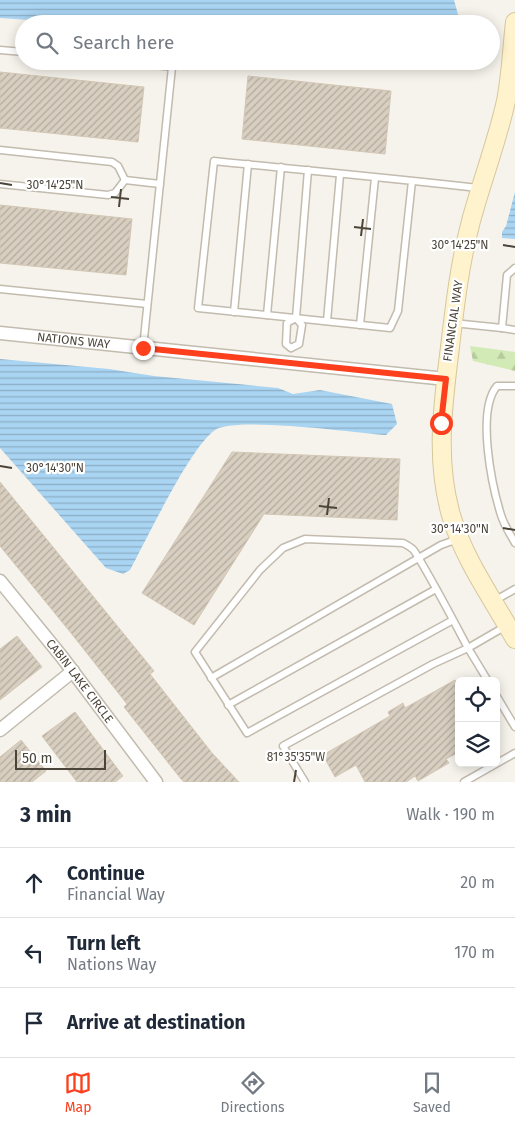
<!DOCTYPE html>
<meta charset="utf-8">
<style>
body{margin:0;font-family:"Fira Sans",sans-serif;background:#f2f2f3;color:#1f2937}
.controls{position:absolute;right:15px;bottom:15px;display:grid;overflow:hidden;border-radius:8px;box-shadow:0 2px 12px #0003}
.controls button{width:45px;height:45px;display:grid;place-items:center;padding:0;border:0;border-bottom:1px solid #e0e1e3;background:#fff;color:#1f2937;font:25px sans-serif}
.scale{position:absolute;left:15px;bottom:12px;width:91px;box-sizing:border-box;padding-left:5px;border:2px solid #4b4439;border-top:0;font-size:14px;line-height:18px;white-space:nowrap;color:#4b4439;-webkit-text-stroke:4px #fff;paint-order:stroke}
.stop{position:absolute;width:15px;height:15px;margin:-11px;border:4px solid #fc3f1d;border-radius:50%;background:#fff}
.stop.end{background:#fc3f1d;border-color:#fff;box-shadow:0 1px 5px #0008}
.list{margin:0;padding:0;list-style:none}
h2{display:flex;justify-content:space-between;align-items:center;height:65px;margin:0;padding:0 20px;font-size:21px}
h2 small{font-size:16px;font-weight:400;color:#747a83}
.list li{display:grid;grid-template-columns:32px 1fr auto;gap:15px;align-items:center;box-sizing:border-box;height:70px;padding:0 20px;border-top:1px solid #e0e1e3}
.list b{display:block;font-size:19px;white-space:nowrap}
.list p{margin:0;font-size:16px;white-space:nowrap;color:#747a83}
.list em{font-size:16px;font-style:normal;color:#747a83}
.icon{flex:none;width:28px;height:28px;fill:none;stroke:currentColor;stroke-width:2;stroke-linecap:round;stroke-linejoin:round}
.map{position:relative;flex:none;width:515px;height:782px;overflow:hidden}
.search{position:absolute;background:#fff;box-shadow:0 2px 12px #0003;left:15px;right:15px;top:15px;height:55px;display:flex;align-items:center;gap:12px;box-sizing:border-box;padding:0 18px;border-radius:28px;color:#747a83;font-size:19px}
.sheet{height:275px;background:#fff}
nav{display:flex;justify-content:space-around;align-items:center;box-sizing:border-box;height:70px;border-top:1px solid #e0e1e3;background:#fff;font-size:14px;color:#747a83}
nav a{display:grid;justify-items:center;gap:2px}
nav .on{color:#fc3f1d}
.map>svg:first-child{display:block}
.forest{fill:url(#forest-firs)}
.water{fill:url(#water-rules)}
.building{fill:url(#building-hatch);stroke:#d3c7b4}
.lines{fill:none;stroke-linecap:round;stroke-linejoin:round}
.lane-casing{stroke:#c2bbae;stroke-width:9}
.street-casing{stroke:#c2bbae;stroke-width:15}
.secondary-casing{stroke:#d6c79b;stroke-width:20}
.lane{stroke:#fff;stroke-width:6}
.street{stroke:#fff;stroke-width:12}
.secondary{stroke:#fff3cd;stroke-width:18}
.route{stroke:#fc3f1d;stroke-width:6}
.ticks{fill:none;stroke:#4b4439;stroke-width:2}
.labels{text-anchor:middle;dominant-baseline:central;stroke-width:4.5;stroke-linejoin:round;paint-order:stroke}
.street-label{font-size:12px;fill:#4b4439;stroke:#fff}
.ticks-label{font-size:12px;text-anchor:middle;fill:#4b4439;stroke:#fff;stroke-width:4.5;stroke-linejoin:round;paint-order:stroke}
</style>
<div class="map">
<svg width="515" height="782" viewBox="0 0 515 782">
<defs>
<pattern id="forest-firs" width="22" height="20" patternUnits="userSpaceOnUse" patternTransform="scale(1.25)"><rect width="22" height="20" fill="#d2eab5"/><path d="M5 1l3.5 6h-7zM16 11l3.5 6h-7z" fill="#b6ca9c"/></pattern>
<pattern id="water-rules" width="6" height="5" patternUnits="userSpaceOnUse" patternTransform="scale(1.25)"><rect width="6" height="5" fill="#a9d4f2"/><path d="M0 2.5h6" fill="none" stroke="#8caec5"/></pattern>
<pattern id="building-hatch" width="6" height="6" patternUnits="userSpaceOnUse" patternTransform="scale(1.25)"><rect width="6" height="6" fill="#d8cfc1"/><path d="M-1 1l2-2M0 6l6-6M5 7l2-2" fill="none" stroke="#b1aa9e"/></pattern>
</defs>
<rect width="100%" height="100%" fill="#f6f3ec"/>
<polygon class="forest" points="470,346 515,352 515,371 473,361"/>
<g class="water">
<polygon points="0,0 454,0 459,18 457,24 90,24 0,18"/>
<polygon points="515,192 515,239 502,238 502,232 506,226"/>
<path d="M0,359l109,10 45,7 124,12 15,6 27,-4 72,14 5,20 -11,11c-31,-2 -150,-19 -171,-5 -25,17 -68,109 -85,140l-7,4 -17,-6 -106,-120z"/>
</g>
<g class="building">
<polygon points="0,72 144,87 138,142 0,128"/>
<polygon points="248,76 391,91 385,154 242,139"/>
<polygon points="0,205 132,219 126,275 0,263"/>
<polygon points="232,452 400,459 397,520 264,514 194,625 142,593"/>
<polygon points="0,482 154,671 150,674 212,753 239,782 184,782 181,779 124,707 127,704 71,633 0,546"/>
<polygon points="17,636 42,667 0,700 0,649"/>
<polygon points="455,680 459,686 459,752 446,759 449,763 418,781 415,776 406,782 365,782 356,765 335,777 323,755 390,716 388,712 403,703 405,708"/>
<polygon points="75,712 123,776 115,782 77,782 42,736"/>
<polygon points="21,740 46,771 32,782 0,782 0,757"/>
</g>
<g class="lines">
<defs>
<g id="lane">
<polyline points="0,50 24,52"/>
<polyline points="119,61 172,67 143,348"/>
<polyline points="0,150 112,162 118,166 125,180"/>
<polyline points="125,180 160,184"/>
<path d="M412,181l-14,130 -8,17 -192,-20 16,-147c88,9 176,17 264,27"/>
<polyline points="0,184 108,195 115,193 125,180"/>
<polyline points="515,268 507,275 502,328 515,330"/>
<polyline points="0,289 147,304"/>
<polyline points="234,312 248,164"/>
<polyline points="267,315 281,167"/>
<polyline points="327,321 340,175"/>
<polyline points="453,323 502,328"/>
<polyline points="360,325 375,178"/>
<polyline points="291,348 299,344 302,325 296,318 308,170"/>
<polyline points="291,348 286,344 287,323 296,318"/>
<path d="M515,386h-18c-21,25 -5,100 4,129 3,10 9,19 14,28"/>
<polyline points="494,601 515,589"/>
<polyline points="211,678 441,545 458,539"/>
<polyline points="488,681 468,648 506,626"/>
<polyline points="496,695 515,727"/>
<polyline points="228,705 436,589"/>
<path d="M305,782l-22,-36 150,-82 35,-16c-17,-32 -34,-65 -53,-96 -2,-4 -8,-7 -12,-9l-98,-4 -22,9 -23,22 -65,82 52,81 206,-113"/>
<polyline points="464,782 515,753"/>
</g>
<g id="street">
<path id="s1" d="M0,333l446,46"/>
<path id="s2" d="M0,581l62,76 94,125"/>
<polyline points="0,730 73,671"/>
</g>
<path id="secondary" d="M515,22c-3,26 -4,53 -9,79 -9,41 -24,79 -35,120 -11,41 -16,83 -21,126 -7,57 -15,112 1,168 13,45 42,84 64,124"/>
</defs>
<use href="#lane" class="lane-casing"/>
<use href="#street" class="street-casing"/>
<use href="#secondary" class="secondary-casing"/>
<use href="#lane" class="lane"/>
<use href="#street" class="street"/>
<use href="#secondary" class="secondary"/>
</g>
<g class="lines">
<polyline class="route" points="143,348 446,379 441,423"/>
</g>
<path class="ticks" d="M0,183l12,2M111,197l18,2M119,207l2,-18M354,227l17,2M361,236l2,-17M503,245l12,2M0,466l12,2M319,506l18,2M327,515l2,-17M503,528l12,2M294,782l2,-12"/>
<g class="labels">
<g class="street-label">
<text transform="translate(453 321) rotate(-82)">FINANCIAL WAY</text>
<text stroke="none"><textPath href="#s1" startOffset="74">NATIONS WAY</textPath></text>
<text stroke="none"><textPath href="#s2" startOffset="128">CABIN LAKE CIRCLE</textPath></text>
</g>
</g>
<g class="ticks-label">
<text x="55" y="189">30°14'25"N</text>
<text x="460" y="249">30°14'25"N</text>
<text x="55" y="472">30°14'30"N</text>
<text x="460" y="533">30°14'30"N</text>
<text x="296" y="761">81°35'35"W</text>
</g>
</svg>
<div class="controls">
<button><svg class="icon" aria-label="locate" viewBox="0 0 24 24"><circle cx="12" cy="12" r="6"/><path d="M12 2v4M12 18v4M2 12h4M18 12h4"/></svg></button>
<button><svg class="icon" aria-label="layers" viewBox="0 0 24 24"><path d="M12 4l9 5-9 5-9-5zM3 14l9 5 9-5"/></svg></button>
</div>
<div class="scale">50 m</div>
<div class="stop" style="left:441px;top:423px"></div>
<div class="stop end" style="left:143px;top:348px"></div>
<div class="search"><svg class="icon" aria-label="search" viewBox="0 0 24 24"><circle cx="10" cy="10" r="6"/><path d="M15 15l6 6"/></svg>Search here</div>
</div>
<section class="sheet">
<h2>3 min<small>Walk · 190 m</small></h2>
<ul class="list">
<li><svg class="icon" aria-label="ahead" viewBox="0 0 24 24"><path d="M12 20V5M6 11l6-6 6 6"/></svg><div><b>Continue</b><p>Financial Way</p></div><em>20 m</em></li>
<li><svg class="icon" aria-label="left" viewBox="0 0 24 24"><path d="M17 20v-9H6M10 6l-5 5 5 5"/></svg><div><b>Turn left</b><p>Nations Way</p></div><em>170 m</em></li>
<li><svg class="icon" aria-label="arrive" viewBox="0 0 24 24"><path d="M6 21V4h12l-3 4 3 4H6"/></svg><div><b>Arrive at destination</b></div></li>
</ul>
</section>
<nav>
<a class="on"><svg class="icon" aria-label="map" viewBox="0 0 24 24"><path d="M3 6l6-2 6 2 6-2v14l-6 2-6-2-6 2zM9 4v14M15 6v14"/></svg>Map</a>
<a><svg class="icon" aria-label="directions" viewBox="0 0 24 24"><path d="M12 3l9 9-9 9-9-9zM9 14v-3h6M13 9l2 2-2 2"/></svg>Directions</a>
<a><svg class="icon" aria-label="saved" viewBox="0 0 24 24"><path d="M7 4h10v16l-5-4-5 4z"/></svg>Saved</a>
</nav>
